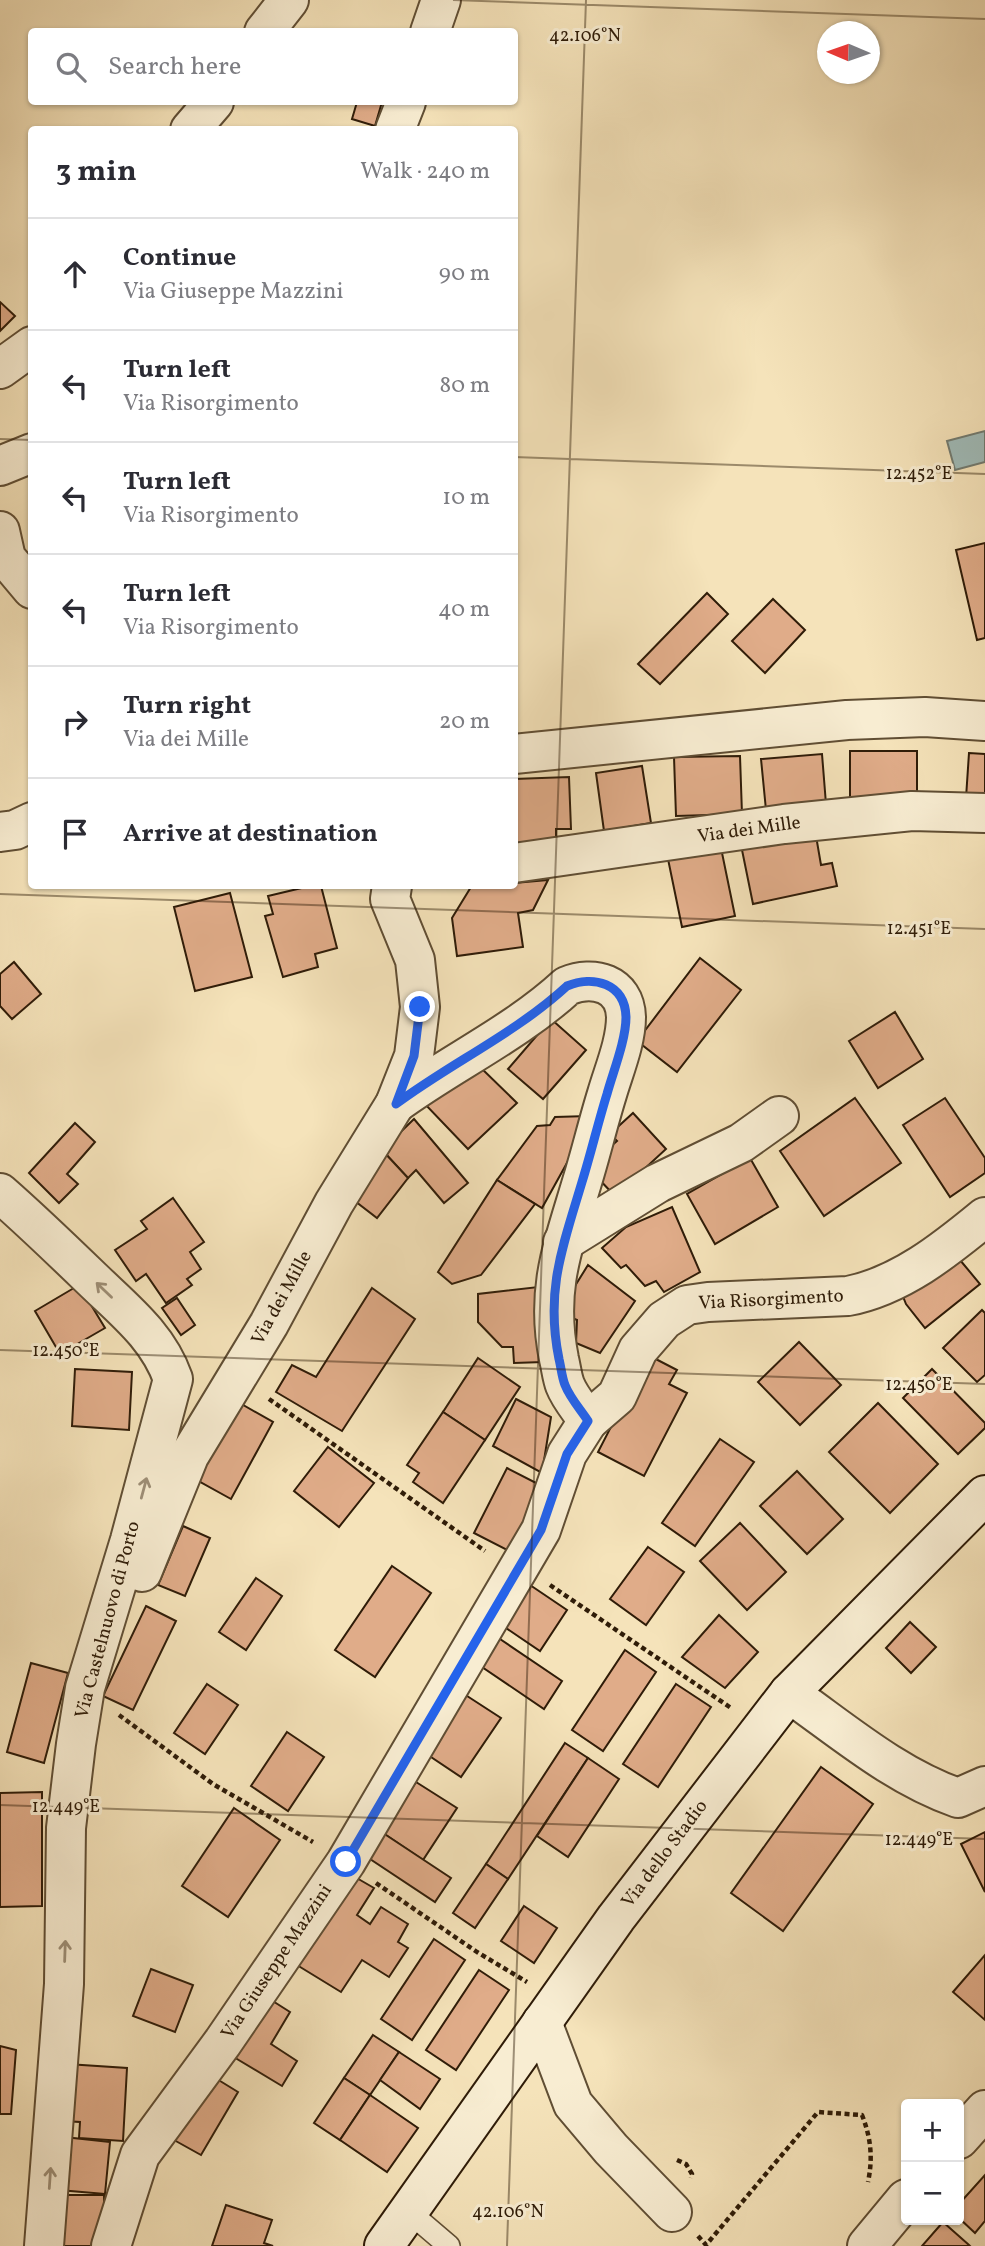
<!DOCTYPE html>
<meta charset="utf-8">
<style>
body{margin:0;font-family:Vollkorn,serif;background:#f2f2f3;color:#2b2b33}
.controls{position:absolute;right:21px;bottom:21px;display:grid;overflow:hidden;border-radius:7px;box-shadow:0 2px 5px #0004}
.controls button{width:63px;height:63px;display:grid;place-items:center;padding:0;border:0;border-bottom:2px solid #e1e1e2;background:#fff;color:#2b2b33;font:35px sans-serif}
.compass{position:absolute;left:817px;top:21px;width:63px;height:63px;border-radius:50%;background:#fff;box-shadow:0 2px 5px #0004;rotate:272deg}
.stop{position:absolute;width:21px;height:21px;margin:-16px;border:5px solid #2563eb;border-radius:50%;background:#fff}
.stop.end{background:#2563eb;border-color:#fff;box-shadow:0 2px 7px #0008}
.list{margin:0;padding:0;list-style:none}
h2{display:flex;justify-content:space-between;align-items:center;height:91px;margin:0;padding:0 28px;font-size:30px}
h2 small{font-size:23px;font-weight:400;color:#7c7c81}
.list li{display:grid;grid-template-columns:46px 1fr auto;gap:21px;align-items:center;box-sizing:border-box;height:112px;padding:0 28px;border-top:2px solid #e1e1e2}
.list b{display:block;font-size:26px;white-space:nowrap}
.list p{margin:0;font-size:23px;white-space:nowrap;color:#7c7c81}
.list em{font-size:23px;font-style:normal;color:#7c7c81}
.icon{flex:none;width:38px;height:38px;fill:none;stroke:currentColor;stroke-width:2;stroke-linecap:round;stroke-linejoin:round}
.map{position:relative;flex:none;width:985px;height:2246px;overflow:hidden}
.search{position:absolute;background:#fff;box-shadow:0 2px 5px #0004;left:28px;top:28px;width:490px;height:77px;display:flex;align-items:center;gap:18px;box-sizing:border-box;padding:0 24px;border-radius:7px;color:#7c7c81;font-size:26px}
.panel{position:absolute;background:#fff;box-shadow:0 2px 5px #0004;left:28px;top:126px;width:490px;height:763px;border-radius:7px}
.map>svg:first-child{display:block}
.water{fill:#a0bcb9;stroke:#737c72;stroke-width:2}
.building{fill:#e0ac89;stroke:#2f1c08;stroke-width:2}
.lines{fill:none;stroke-linecap:round;stroke-linejoin:round}
.lane-casing{stroke:#604e34;stroke-width:24}
.street-casing{stroke:#604e34;stroke-width:42}
.secondary-casing{stroke:#2f1c08;stroke-width:42}
.path{stroke:#2f1c08;stroke-width:4.5;stroke-dasharray:5 3.5;stroke-linecap:butt}
.lane{stroke:#f8edd2;stroke-width:21}
.street{stroke:#f8edd2;stroke-width:38}
.secondary{stroke:#f8edd2;stroke-width:38}
.oneway{stroke:#9e8f77}
.route{stroke:#2563eb;stroke-width:9}
.ticks{fill:none;stroke:#2f1c08;stroke-width:2;stroke-opacity:0.45}
.labels{text-anchor:middle;dominant-baseline:central;stroke-width:6;stroke-linejoin:round;paint-order:stroke}
.street-label{font-size:19px;fill:#2f1c08;stroke:#f8edd2}
.ticks-label{font-size:18px;text-anchor:middle;fill:#2f1c08;stroke:#f8edd2;stroke-width:6;stroke-linejoin:round;paint-order:stroke}
</style>
<div class="map">
<svg width="985" height="2246" viewBox="0 0 985 2246">
<rect width="100%" height="100%" fill="#f5e3ba"/>
<filter id="stains"><feTurbulence type="fractalNoise" baseFrequency=".00286" numOctaves="4"/><feColorMatrix values="0 0 0 0 .2 0 0 0 0 .09 0 0 0 0 .02 0 0 0 .5 -.17"/></filter>
<radialGradient id="worn" r=".72"><stop offset=".6" stop-color="#630" stop-opacity="0"/><stop offset="1" stop-color="#630" stop-opacity=".3"/></radialGradient>
<polygon class="water" points="985,431 985,462 955,470 947,441"/>
<g class="building">
<polygon points="357,102 382,102 375,126 352,119"/>
<polygon points="0,302 15,316 0,331"/>
<polygon points="985,543 985,638 977,640 956,550"/>
<polygon points="707,593 728,614 660,684 638,664"/>
<polygon points="773,599 805,630 765,673 732,641"/>
<polygon points="850,751 917,751 917,797 850,798"/>
<polygon points="969,753 985,754 985,799 966,798"/>
<polygon points="822,754 826,804 766,810 761,759"/>
<polygon points="740,756 742,814 676,816 674,757"/>
<polygon points="642,766 651,823 604,831 596,773"/>
<polygon points="569,777 571,829 556,829 556,842 516,844 514,779"/>
<polygon points="815,830 821,865 832,863 837,886 753,904 741,845"/>
<polygon points="721,848 735,916 682,927 668,859"/>
<polygon points="548,880 533,910 518,913 523,947 457,956 452,918 471,887 514,886 514,883"/>
<polygon points="310,886 321,886 337,948 315,954 318,967 283,977 265,916 273,914 268,896"/>
<polygon points="230,893 252,977 195,991 174,907"/>
<polygon points="700,958 741,990 677,1072 637,1041"/>
<polygon points="14,962 41,994 12,1019 0,1006 0,974"/>
<polygon points="895,1012 923,1059 878,1088 849,1041"/>
<polygon points="551,1019 586,1050 543,1099 508,1069"/>
<polygon points="478,1065 517,1103 468,1149 422,1101"/>
<polygon points="855,1098 901,1163 824,1216 780,1151"/>
<polygon points="945,1098 985,1158 985,1173 950,1197 903,1125"/>
<polygon points="633,1113 666,1149 615,1196 594,1174 608,1162 602,1154 617,1141 610,1134"/>
<polygon points="588,1116 578,1143 542,1208 497,1180 537,1126 550,1125 555,1117"/>
<polygon points="414,1119 468,1183 444,1203 416,1170 408,1178 382,1150"/>
<polygon points="75,1123 95,1142 67,1174 78,1184 59,1203 29,1173"/>
<polygon points="382,1150 408,1178 377,1218 351,1198"/>
<polygon points="750,1158 778,1207 715,1244 687,1194"/>
<polygon points="497,1180 535,1204 481,1275 452,1284 438,1272"/>
<polygon points="173,1198 204,1242 190,1252 201,1269 187,1279 192,1285 166,1303 146,1274 136,1281 115,1250 147,1229 141,1221"/>
<polygon points="672,1207 700,1272 664,1292 656,1281 645,1286 626,1265 621,1268 602,1248 626,1227"/>
<polygon points="960,1260 980,1284 925,1328 906,1304 902,1294"/>
<polygon points="588,1265 635,1301 600,1353 576,1343 577,1320 565,1315 570,1294"/>
<polygon points="79,1285 105,1328 60,1354 35,1311"/>
<polygon points="538,1287 543,1362 514,1363 513,1347 502,1347 478,1322 478,1294"/>
<polygon points="372,1288 415,1319 342,1431 276,1392 292,1365 316,1377"/>
<polygon points="177,1298 195,1325 181,1335 162,1308"/>
<polygon points="982,1310 985,1313 985,1375 977,1382 943,1348"/>
<polygon points="799,1342 841,1385 800,1425 758,1382"/>
<polygon points="648,1355 677,1370 669,1384 687,1393 644,1476 598,1452"/>
<polygon points="478,1358 520,1387 485,1440 443,1412"/>
<polygon points="75,1369 132,1372 129,1430 72,1426"/>
<polygon points="932,1369 985,1423 985,1428 958,1454 903,1398"/>
<polygon points="516,1399 551,1417 542,1473 493,1446"/>
<polygon points="238,1402 273,1422 231,1499 195,1479"/>
<polygon points="878,1403 938,1464 890,1513 829,1452"/>
<polygon points="443,1412 485,1440 443,1503 413,1482 419,1473 407,1465"/>
<polygon points="720,1439 754,1462 695,1546 662,1523"/>
<polygon points="328,1447 374,1483 339,1527 294,1491"/>
<polygon points="507,1468 542,1486 509,1551 474,1533"/>
<polygon points="797,1471 843,1519 807,1554 760,1506"/>
<polygon points="740,1523 786,1572 747,1610 700,1561"/>
<polygon points="183,1526 210,1538 185,1596 158,1585"/>
<polygon points="648,1547 684,1572 646,1625 610,1599"/>
<polygon points="392,1566 431,1593 375,1677 335,1650"/>
<polygon points="256,1578 282,1596 246,1650 219,1632"/>
<polygon points="530,1585 567,1610 540,1651 503,1626"/>
<polygon points="146,1606 176,1621 133,1710 103,1696"/>
<polygon points="719,1615 758,1652 725,1688 682,1657"/>
<polygon points="910,1622 936,1647 911,1673 886,1648"/>
<polygon points="497,1637 562,1681 544,1709 479,1665"/>
<polygon points="625,1650 656,1672 603,1751 572,1730"/>
<polygon points="31,1663 68,1673 44,1763 7,1752"/>
<polygon points="207,1684 238,1705 205,1754 174,1733"/>
<polygon points="676,1684 711,1707 658,1787 623,1764"/>
<polygon points="464,1694 501,1718 461,1777 425,1753"/>
<polygon points="287,1732 324,1757 288,1811 251,1786"/>
<polygon points="565,1743 588,1758 508,1879 486,1864"/>
<polygon points="588,1758 619,1779 568,1857 537,1836"/>
<polygon points="821,1767 873,1804 783,1931 731,1893"/>
<polygon points="416,1782 457,1808 423,1860 383,1833"/>
<polygon points="42,1792 42,1906 0,1907 0,1793"/>
<polygon points="234,1808 280,1840 228,1917 182,1886"/>
<polygon points="985,1832 985,1892 961,1844"/>
<polygon points="383,1833 451,1878 435,1902 367,1857"/>
<polygon points="486,1864 508,1879 475,1928 453,1913"/>
<polygon points="348,1873 374,1888 357,1915 370,1924 381,1907 408,1924 398,1942 408,1948 389,1977 362,1960 341,1992 292,1962"/>
<polygon points="524,1906 557,1928 534,1963 501,1941"/>
<polygon points="434,1939 465,1960 412,2040 381,2019"/>
<polygon points="985,1955 985,2020 953,1992"/>
<polygon points="151,1969 193,1985 175,2032 133,2016"/>
<polygon points="479,1970 509,1990 456,2070 426,2050"/>
<polygon points="268,1998 290,2012 271,2044 297,2061 282,2086 232,2056"/>
<polygon points="373,2035 399,2052 370,2095 344,2078"/>
<polygon points="0,2046 16,2050 11,2114 0,2114"/>
<polygon points="399,2052 440,2079 420,2109 380,2080"/>
<polygon points="67,2064 127,2068 123,2141 79,2138 80,2122 63,2121"/>
<polygon points="212,2076 238,2092 201,2155 174,2140"/>
<polygon points="344,2078 370,2095 340,2140 314,2123"/>
<polygon points="370,2095 418,2128 387,2172 340,2140"/>
<polygon points="64,2137 110,2142 105,2194 59,2190"/>
<polygon points="985,2175 985,2221 975,2233 959,2218 959,2204"/>
<polygon points="58,2195 104,2195 105,2246 58,2246"/>
<polygon points="226,2205 272,2220 264,2243 273,2246 212,2246"/>
<polygon points="943,2222 969,2245 970,2246 922,2246"/>
</g>
<g class="lines">
<defs>
<polyline id="lane" points="408,2211 449,2246"/>
<g id="street">
<polyline points="264,32 289,0"/>
<polyline points="430,32 441,0"/>
<polyline points="190,130 214,102"/>
<polyline points="395,130 406,102"/>
<polyline points="0,369 32,346"/>
<polyline points="0,466 32,453"/>
<polyline points="0,531 6,558 32,589"/>
<polyline points="514,754 847,720 925,717 985,721"/>
<polyline points="0,832 15,830 32,822"/>
<polyline points="514,863 784,824 912,811 985,813"/>
<path d="M395,1104c56,-41 121,-71 172,-118 26,-11 58,-3 59,31 0,25 -12,53 -19,77 -9,29 -16,59 -25,88 -19,64 -37,108 -23,177 2,8 3,18 6,26 5,13 16,25 23,36l29,-25 21,-46 26,-30 23,-15 21,-3 140,-6c52,-10 97,-46 137,-79"/>
<path d="M0,1193c32,28 62,57 92,86 32,31 66,57 81,100l-43,161 -45,148 -9,56 -10,84 -2,156 -20,262"/>
<polyline points="563,1242 658,1183 741,1143 779,1116"/>
<polyline points="142,1572 189,1456 269,1324 334,1203 395,1104 414,1056 420,1007 415,960 390,899 392,886"/>
<path d="M789,1693c54,38 106,83 169,105l27,-12"/>
<polyline points="542,2022 573,2104 611,2149 672,2212"/>
<polyline points="959,2139 985,2110"/>
<polyline points="111,2246 140,2155 223,2042 346,1862 541,1530 567,1454 588,1421"/>
<polyline points="867,2246 906,2199"/>
</g>
<polyline id="secondary" points="384,2246 616,1918 789,1693 985,1495"/>
</defs>
<use href="#lane" class="lane-casing"/>
<use href="#street" class="street-casing"/>
<use href="#secondary" class="secondary-casing"/>
<g class="path">
<polyline points="269,1399 485,1551"/>
<polyline points="550,1585 731,1708"/>
<polyline points="119,1715 213,1784 313,1842"/>
<polyline points="376,1883 477,1952 527,1982"/>
<polyline points="677,2160 686,2164 692,2174 691,2178"/>
<path d="M698,2236l8,9 112,-133 44,3c9,23 11,43 6,67"/>
</g>
<use href="#lane" class="lane"/>
<use href="#street" class="street"/>
<use href="#secondary" class="secondary"/>
</g>
<defs><path id="oneway-shaft" d="M-6 0H5M1.5-3L5.5 0L1.5 3" fill="none" stroke-width="1.6" stroke-linecap="round" stroke-linejoin="round" transform="scale(1.75)"/></defs>
<g class="oneway">
<use href="#oneway-shaft" transform="translate(104 1290) rotate(-136)"/>
<use href="#oneway-shaft" transform="translate(144 1488) rotate(-75)"/>
<use href="#oneway-shaft" transform="translate(65 1951) rotate(-88)"/>
<use href="#oneway-shaft" transform="translate(50 2178) rotate(-86)"/>
</g>
<g class="lines">
<path class="route" d="M346,1862l195,-332 26,-76 21,-33c-7,-11 -18,-23 -23,-36 -3,-7 -4,-18 -6,-26 -14,-69 4,-113 23,-177 9,-29 16,-59 25,-88 6,-22 19,-54 19,-77 -1,-34 -33,-42 -59,-31 -51,47 -116,77 -171,118l18,-48 6,-49"/>
</g>
<path class="ticks" d="M453,0l532,19M0,439l32,1M514,457l471,17M0,894l985,35M0,1350l985,34M0,1805l985,34M507,2246l79,-2246"/>
<g class="labels">
<g class="street-label">
<text transform="translate(749 830) rotate(-8)">Via dei Mille</text>
<text transform="translate(282 1298) rotate(-61)">Via dei Mille</text>
<text transform="translate(771 1300) rotate(-3)">Via Risorgimento</text>
<text transform="translate(108 1620) rotate(-75)">Via Castelnuovo di Porto</text>
<text transform="translate(665 1854) rotate(-53)">Via dello Stadio</text>
<text transform="translate(277 1962) rotate(-56)">Via Giuseppe Mazzini</text>
</g>
</g>
<g class="ticks-label">
<text x="585" y="41">42.106°N</text>
<text x="919" y="479">12.452°E</text>
<text x="919" y="934">12.451°E</text>
<text x="66" y="1356">12.450°E</text>
<text x="919" y="1390">12.450°E</text>
<text x="66" y="1812">12.449°E</text>
<text x="919" y="1845">12.449°E</text>
<text x="508" y="2217">42.106°N</text>
</g>
<rect width="100%" height="100%" filter="url(#stains)"/>
<rect width="100%" height="100%" fill="url(#worn)"/>
</svg>
<div class="controls">
<button>+</button>
<button>−</button>
</div>
<svg class="compass" viewBox="-18 -18 36 36"><path d="M0-13l5 13h-10z" fill="#e53935"/><path d="M0 13l5-13h-10z" fill="#7c7c81"/></svg>
<div class="stop" style="left:346px;top:1862px"></div>
<div class="stop end" style="left:420px;top:1007px"></div>
<div class="search"><svg class="icon" aria-label="search" viewBox="0 0 24 24"><circle cx="10" cy="10" r="6"/><path d="M15 15l6 6"/></svg>Search here</div>
<section class="panel">
<h2>3 min<small>Walk · 240 m</small></h2>
<ul class="list">
<li><svg class="icon" aria-label="ahead" viewBox="0 0 24 24"><path d="M12 20V5M6 11l6-6 6 6"/></svg><div><b>Continue</b><p>Via Giuseppe Mazzini</p></div><em>90 m</em></li>
<li><svg class="icon" aria-label="left" viewBox="0 0 24 24"><path d="M17 20v-9H6M10 6l-5 5 5 5"/></svg><div><b>Turn left</b><p>Via Risorgimento</p></div><em>80 m</em></li>
<li><svg class="icon" aria-label="left" viewBox="0 0 24 24"><path d="M17 20v-9H6M10 6l-5 5 5 5"/></svg><div><b>Turn left</b><p>Via Risorgimento</p></div><em>10 m</em></li>
<li><svg class="icon" aria-label="left" viewBox="0 0 24 24"><path d="M17 20v-9H6M10 6l-5 5 5 5"/></svg><div><b>Turn left</b><p>Via Risorgimento</p></div><em>40 m</em></li>
<li><svg class="icon" aria-label="right" viewBox="0 0 24 24"><path d="M7 20v-9h11M14 6l5 5-5 5"/></svg><div><b>Turn right</b><p>Via dei Mille</p></div><em>20 m</em></li>
<li><svg class="icon" aria-label="arrive" viewBox="0 0 24 24"><path d="M6 21V4h12l-3 4 3 4H6"/></svg><div><b>Arrive at destination</b></div></li>
</ul>
</section>
</div>
